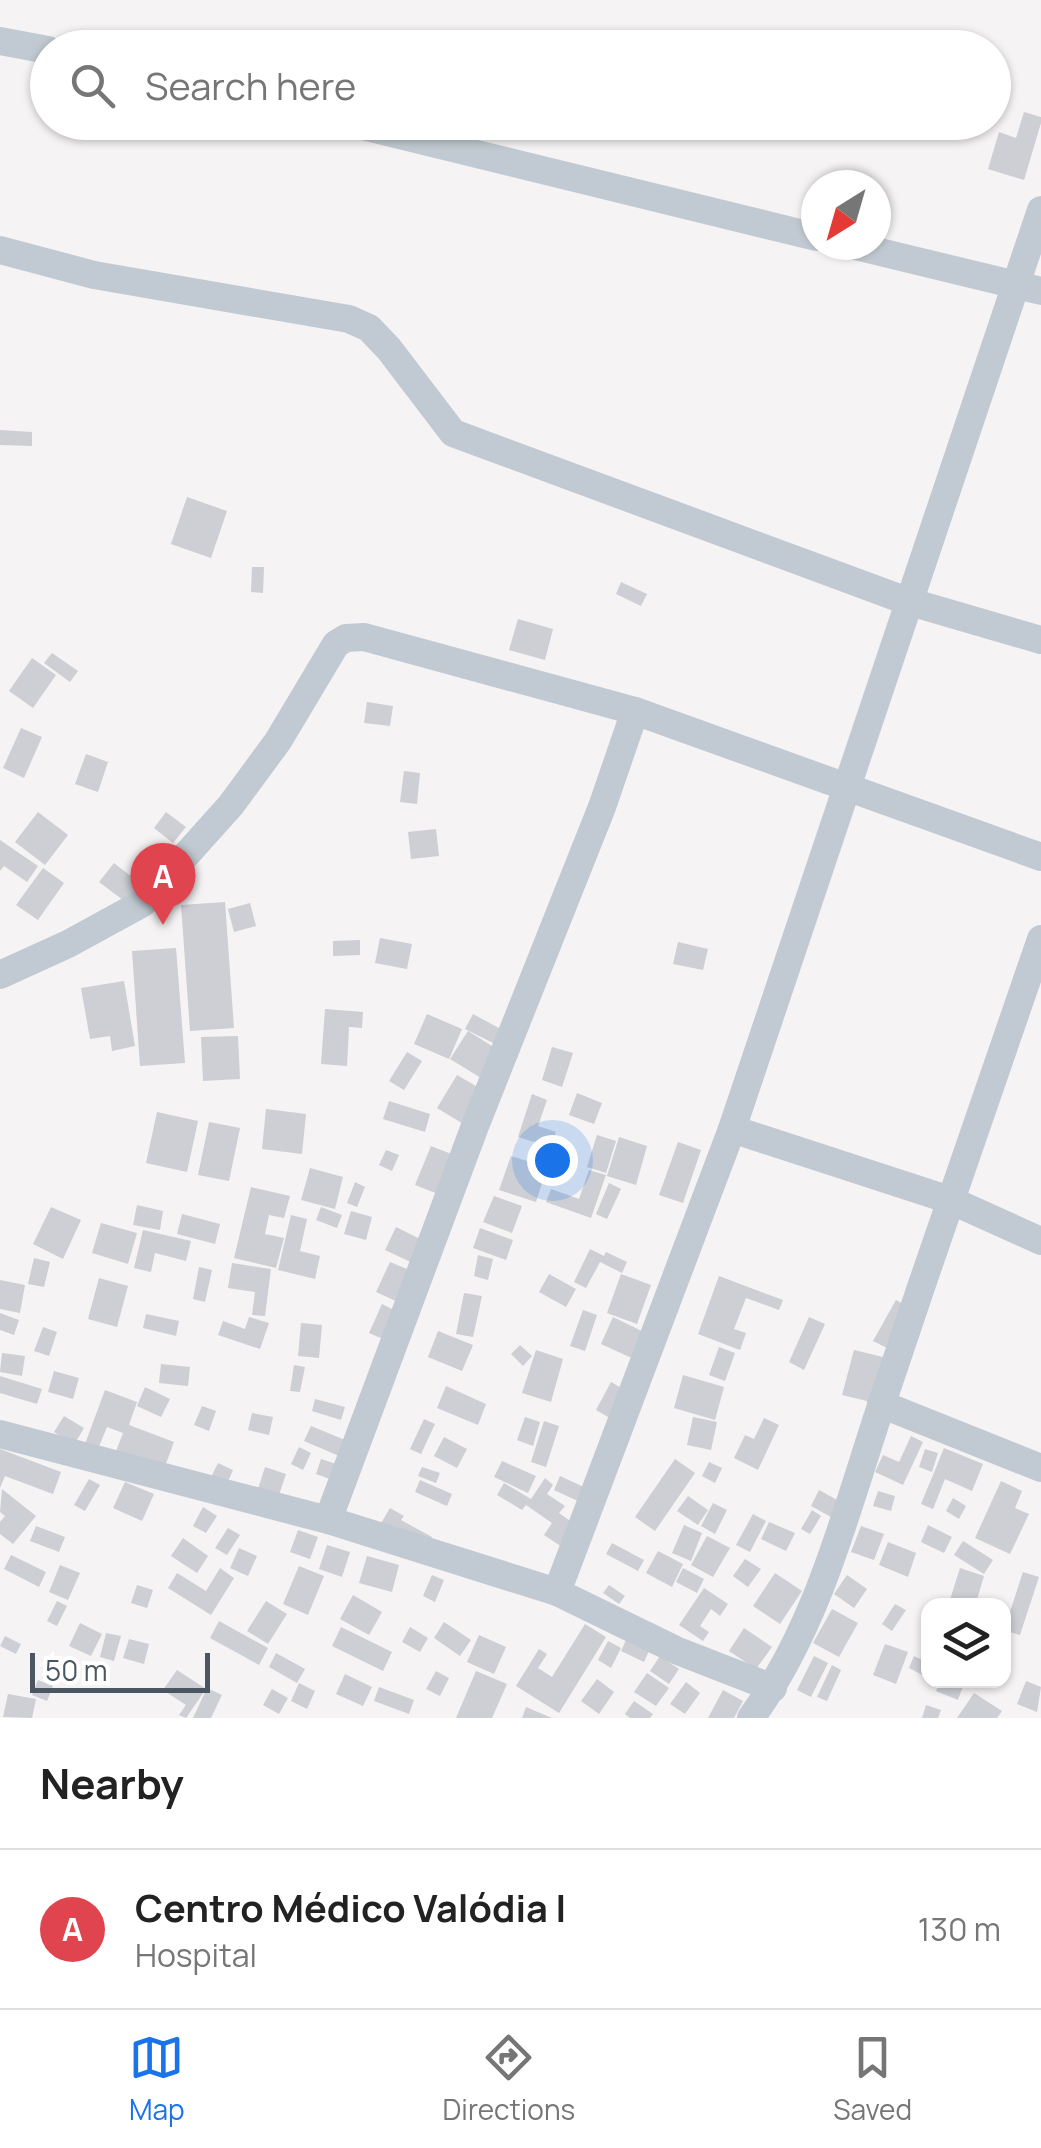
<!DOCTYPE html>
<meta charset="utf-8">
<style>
body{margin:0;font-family:Manrope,sans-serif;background:#f2f2f2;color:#222}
.controls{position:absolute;right:30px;bottom:30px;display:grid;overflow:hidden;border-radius:20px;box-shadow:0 2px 8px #0004}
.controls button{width:90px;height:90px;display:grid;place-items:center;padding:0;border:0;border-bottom:2px solid #e0e0e0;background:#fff;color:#222;font:50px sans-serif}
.compass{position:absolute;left:801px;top:170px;width:90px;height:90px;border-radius:50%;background:#fff;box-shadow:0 2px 8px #0004;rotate:217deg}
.scale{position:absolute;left:30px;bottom:25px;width:180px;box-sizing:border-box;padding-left:10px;border:5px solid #4a5661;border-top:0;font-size:28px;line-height:35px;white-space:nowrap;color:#4a5661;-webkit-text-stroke:8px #fff;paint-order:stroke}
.you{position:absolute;left:552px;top:1160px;width:35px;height:35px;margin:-25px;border:8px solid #fff;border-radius:50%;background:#1a73e8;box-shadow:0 0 0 15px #1a73e833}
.badge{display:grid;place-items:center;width:65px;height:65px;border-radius:50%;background:#1a73e8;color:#fff;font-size:32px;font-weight:700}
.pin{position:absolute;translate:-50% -82px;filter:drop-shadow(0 2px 5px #0008)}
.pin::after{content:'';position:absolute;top:52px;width:35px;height:30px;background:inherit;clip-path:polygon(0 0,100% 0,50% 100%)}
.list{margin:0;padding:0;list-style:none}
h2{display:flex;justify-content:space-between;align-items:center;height:130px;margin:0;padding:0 40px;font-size:42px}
h2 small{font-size:32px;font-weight:400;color:#767676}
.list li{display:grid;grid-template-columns:65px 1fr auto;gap:30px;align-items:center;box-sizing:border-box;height:160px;padding:0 40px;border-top:2px solid #e0e0e0}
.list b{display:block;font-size:38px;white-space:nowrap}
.list p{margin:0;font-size:32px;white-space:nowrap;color:#767676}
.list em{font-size:32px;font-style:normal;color:#767676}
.icon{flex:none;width:55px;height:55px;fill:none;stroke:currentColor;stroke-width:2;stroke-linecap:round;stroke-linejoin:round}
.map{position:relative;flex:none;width:1041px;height:1718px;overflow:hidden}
.search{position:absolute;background:#fff;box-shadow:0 2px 8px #0004;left:30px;right:30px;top:30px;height:110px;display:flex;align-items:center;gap:25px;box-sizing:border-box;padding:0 35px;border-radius:55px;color:#767676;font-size:38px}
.sheet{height:290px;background:#fff}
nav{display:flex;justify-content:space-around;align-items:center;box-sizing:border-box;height:140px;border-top:2px solid #e0e0e0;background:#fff;font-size:28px;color:#767676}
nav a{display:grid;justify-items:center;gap:5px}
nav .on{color:#1a73e8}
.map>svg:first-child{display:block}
.building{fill:#cdcfd5}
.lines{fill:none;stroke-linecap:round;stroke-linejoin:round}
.minor{stroke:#c1cad2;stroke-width:28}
</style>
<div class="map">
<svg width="1041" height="1718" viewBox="0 0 1041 1718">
<rect width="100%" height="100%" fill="#f5f3f3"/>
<g class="building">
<polygon points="1024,112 1041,117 1041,123 1024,180 988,169 999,132 1016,138"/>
<polygon points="0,430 32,432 32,446 0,445"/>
<polygon points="187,497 227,511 211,558 171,544"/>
<polygon points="252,567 264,567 263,593 251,592"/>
<polygon points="621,582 647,594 641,606 616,594"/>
<polygon points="518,619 553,629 545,660 509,650"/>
<polygon points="52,653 78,671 70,682 44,663"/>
<polygon points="32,658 56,675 33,708 9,691"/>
<polygon points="367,702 393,706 390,726 364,723"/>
<polygon points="21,728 42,737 24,778 3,768"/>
<polygon points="86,754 108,762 98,792 75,784"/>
<polygon points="404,771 420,773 417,804 400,802"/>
<polygon points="38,812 68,835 45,865 15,842"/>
<polygon points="166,812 186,827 173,843 154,828"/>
<polygon points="436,829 439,856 411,859 408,832"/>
<polygon points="0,840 38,866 27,882 4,866 0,871"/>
<polygon points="114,863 142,885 127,903 99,882"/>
<polygon points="43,868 64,883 38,920 16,905"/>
<polygon points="225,902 234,1028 190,1031 181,905"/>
<polygon points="250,903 256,926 234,932 228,909"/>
<polygon points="380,938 412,944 407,969 375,963"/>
<polygon points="360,940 360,955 333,956 333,941"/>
<polygon points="678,942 708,949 703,970 673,964"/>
<polygon points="176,948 185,1063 140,1066 132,951"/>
<polygon points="124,981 135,1046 112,1051 110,1036 90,1039 81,988"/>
<polygon points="325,1009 363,1012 362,1028 349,1027 347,1066 321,1064"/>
<polygon points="427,1014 462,1029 449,1059 414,1044"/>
<polygon points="473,1014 512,1035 505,1049 465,1029"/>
<polygon points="468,1031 503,1053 486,1081 450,1059"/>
<polygon points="238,1036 240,1079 203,1081 201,1037"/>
<polygon points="552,1047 573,1053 562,1087 542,1080"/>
<polygon points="407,1052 422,1061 404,1090 389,1081"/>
<polygon points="457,1075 486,1092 465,1125 437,1108"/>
<polygon points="577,1093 602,1103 594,1124 569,1115"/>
<polygon points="532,1094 547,1100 538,1126 556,1132 551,1147 518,1137"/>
<polygon points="389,1101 430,1114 425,1132 383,1119"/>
<polygon points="266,1109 306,1114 302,1154 262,1149"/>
<polygon points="157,1112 198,1121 187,1172 146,1163"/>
<polygon points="209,1122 240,1128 229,1181 198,1175"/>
<polygon points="597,1135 616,1141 606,1173 587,1167"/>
<polygon points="619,1137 647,1146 636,1185 607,1176"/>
<polygon points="678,1142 701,1150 683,1203 659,1195"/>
<polygon points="431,1146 454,1155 438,1194 415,1185"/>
<polygon points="386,1150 399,1155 392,1171 379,1165"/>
<polygon points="511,1156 547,1167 536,1202 499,1190"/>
<polygon points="310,1168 343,1177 335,1209 301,1200"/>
<polygon points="589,1170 606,1175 591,1218 546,1202 551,1189 579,1199"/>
<polygon points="355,1182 365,1187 357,1207 347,1203"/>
<polygon points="609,1183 621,1189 607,1219 596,1214"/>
<polygon points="251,1187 290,1196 284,1218 269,1215 265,1234 284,1238 276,1268 234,1258"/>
<polygon points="494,1196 522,1206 512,1233 483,1222"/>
<polygon points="137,1205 163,1211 160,1230 133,1225"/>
<polygon points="51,1207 81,1220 63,1259 33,1244"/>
<polygon points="321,1207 342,1215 337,1228 316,1220"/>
<polygon points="351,1211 372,1217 366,1240 344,1234"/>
<polygon points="182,1214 220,1224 215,1244 177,1234"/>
<polygon points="291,1215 307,1219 300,1251 320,1256 315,1279 278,1270"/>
<polygon points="101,1223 137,1233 128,1264 92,1253"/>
<polygon points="396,1227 426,1242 415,1264 385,1250"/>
<polygon points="480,1228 513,1240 506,1260 473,1248"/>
<polygon points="143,1230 191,1241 186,1261 155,1253 151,1272 134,1268"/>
<polygon points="590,1249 604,1256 606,1252 627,1262 622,1273 600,1262 586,1288 574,1282"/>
<polygon points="478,1255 493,1259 488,1280 474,1276"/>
<polygon points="34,1258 50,1262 44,1287 28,1284"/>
<polygon points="390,1262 412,1271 398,1302 376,1292"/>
<polygon points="232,1263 271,1269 265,1316 252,1315 255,1292 228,1288"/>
<polygon points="199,1267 212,1270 205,1302 193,1299"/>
<polygon points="549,1274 576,1289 566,1307 539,1292"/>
<polygon points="621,1274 651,1285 637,1324 607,1313"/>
<polygon points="719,1276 783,1300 779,1310 746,1298 734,1329 746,1333 740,1350 698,1334"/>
<polygon points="99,1278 128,1286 117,1327 88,1319"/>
<polygon points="0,1280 25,1285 20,1313 0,1309"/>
<polygon points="464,1293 482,1296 473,1337 456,1334"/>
<polygon points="896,1300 911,1308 889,1349 873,1341"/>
<polygon points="382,1304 396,1311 383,1339 369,1333"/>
<polygon points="583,1310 597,1315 585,1351 570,1346"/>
<polygon points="0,1313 19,1320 14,1335 0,1330"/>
<polygon points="146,1314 179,1321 176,1336 143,1328"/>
<polygon points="249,1317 269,1323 260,1349 218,1335 223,1321 245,1329"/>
<polygon points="613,1317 646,1333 634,1359 601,1344"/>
<polygon points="809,1317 825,1324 804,1370 789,1362"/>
<polygon points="301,1323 322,1325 319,1358 298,1356"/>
<polygon points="43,1327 57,1332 49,1356 34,1351"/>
<polygon points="438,1331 473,1345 462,1371 428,1357"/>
<polygon points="520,1345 532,1356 523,1366 511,1354"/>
<polygon points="719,1347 735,1353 725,1381 709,1375"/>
<polygon points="536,1350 563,1359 551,1402 522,1393"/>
<polygon points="854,1350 887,1358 875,1403 842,1395"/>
<polygon points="2,1353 25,1356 22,1376 0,1372"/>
<polygon points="161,1364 190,1367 188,1386 159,1383"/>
<polygon points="294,1365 305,1367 300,1392 290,1391"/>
<polygon points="54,1371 79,1378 73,1399 48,1392"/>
<polygon points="683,1375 724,1387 715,1420 674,1408"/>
<polygon points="0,1376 42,1389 37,1404 0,1393"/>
<polygon points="611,1382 630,1393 615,1421 596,1410"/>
<polygon points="446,1386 486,1404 478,1425 437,1408"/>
<polygon points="145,1387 170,1399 161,1417 137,1406"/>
<polygon points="105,1390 137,1402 129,1425 174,1442 164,1469 116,1451 123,1433 107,1427 98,1449 85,1444"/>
<polygon points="315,1399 345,1407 341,1420 312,1411"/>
<polygon points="202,1406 216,1411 209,1431 194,1425"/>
<polygon points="252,1413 273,1417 269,1435 248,1430"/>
<polygon points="64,1416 84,1428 74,1445 54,1432"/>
<polygon points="525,1417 540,1422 533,1446 517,1440"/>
<polygon points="693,1417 717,1422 711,1450 687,1445"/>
<polygon points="764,1418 779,1425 758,1470 734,1458 745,1435 754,1439"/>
<polygon points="424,1419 435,1424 421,1454 410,1449"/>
<polygon points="544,1421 559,1426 546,1467 531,1462"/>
<polygon points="311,1426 345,1440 339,1456 304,1441"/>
<polygon points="911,1436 923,1442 903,1485 875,1472 883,1455 899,1462"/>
<polygon points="444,1437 467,1449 457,1468 434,1456"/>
<polygon points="299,1447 311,1453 303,1470 291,1464"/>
<polygon points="944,1448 983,1464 972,1491 945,1479 933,1509 921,1504"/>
<polygon points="0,1449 61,1472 53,1494 5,1476 0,1488"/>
<polygon points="925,1449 938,1453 932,1472 919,1467"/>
<polygon points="321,1459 336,1464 330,1479 316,1474"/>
<polygon points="675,1459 695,1473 655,1531 635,1517"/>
<polygon points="502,1461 536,1476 528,1493 494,1477"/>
<polygon points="709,1462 722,1468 715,1483 702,1476"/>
<polygon points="218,1463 233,1470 227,1484 211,1477"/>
<polygon points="265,1467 286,1474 278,1498 257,1492"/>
<polygon points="422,1467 440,1473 436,1483 418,1476"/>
<polygon points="560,1476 586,1488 580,1502 554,1490"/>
<polygon points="545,1478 553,1485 547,1494 565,1506 559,1513 580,1528 565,1549 544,1535 552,1523 526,1505 522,1510 497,1495 504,1483 531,1499"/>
<polygon points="89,1479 100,1485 85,1511 74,1505"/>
<polygon points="420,1480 452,1494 447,1506 415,1492"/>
<polygon points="1001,1481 1022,1491 1015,1508 1029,1514 1010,1554 975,1538"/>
<polygon points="125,1482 154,1494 142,1521 113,1508"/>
<polygon points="2,1489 36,1516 13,1544 0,1534 0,1522 5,1516 0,1512"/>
<polygon points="819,1490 839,1501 831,1517 811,1506"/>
<polygon points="878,1491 895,1496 891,1511 873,1506"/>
<polygon points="688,1496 708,1510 698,1525 677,1511"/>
<polygon points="953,1498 966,1506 959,1519 946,1511"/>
<polygon points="713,1503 727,1510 715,1534 701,1526"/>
<polygon points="203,1507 217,1516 206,1533 193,1526"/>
<polygon points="390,1508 404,1516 401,1520 432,1537 424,1550 380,1525"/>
<polygon points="812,1510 821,1516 810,1534 801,1529"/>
<polygon points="753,1514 766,1521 750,1552 736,1545"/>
<polygon points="769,1522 795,1533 786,1551 761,1539"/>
<polygon points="684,1525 702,1533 691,1561 672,1553"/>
<polygon points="928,1525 952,1537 944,1553 921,1542"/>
<polygon points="36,1526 65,1537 59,1552 30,1541"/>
<polygon points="861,1526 884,1534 874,1560 851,1552"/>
<polygon points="228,1528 240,1535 227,1555 215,1548"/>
<polygon points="298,1530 318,1537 310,1559 290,1552"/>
<polygon points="707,1536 730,1548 713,1577 691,1565"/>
<polygon points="183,1538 208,1556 197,1573 171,1556"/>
<polygon points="963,1541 993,1560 984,1574 954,1555"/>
<polygon points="888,1542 916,1553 908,1577 879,1565"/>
<polygon points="612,1543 644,1560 638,1571 606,1554"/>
<polygon points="327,1545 350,1552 342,1577 319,1569"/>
<polygon points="239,1548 257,1556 248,1576 230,1568"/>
<polygon points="658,1551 683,1564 672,1587 646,1573"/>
<polygon points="11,1555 46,1572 39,1587 4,1569"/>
<polygon points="367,1556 399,1565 392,1592 359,1583"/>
<polygon points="745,1559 761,1569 748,1587 733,1576"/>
<polygon points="60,1565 80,1573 68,1600 49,1592"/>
<polygon points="299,1566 324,1576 308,1615 283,1604"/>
<polygon points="220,1568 234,1578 211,1615 168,1588 177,1573 206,1591"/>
<polygon points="683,1568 704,1579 697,1593 676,1582"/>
<polygon points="960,1568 984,1576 975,1606 948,1606"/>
<polygon points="1023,1572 1039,1577 1020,1635 1004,1630"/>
<polygon points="775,1573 802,1591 780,1624 753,1606"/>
<polygon points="432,1575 444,1580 435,1602 423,1596"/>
<polygon points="847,1575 867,1589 854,1608 834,1594"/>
<polygon points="137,1585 153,1590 147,1608 131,1603"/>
<polygon points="609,1585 625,1596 619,1604 603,1593"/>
<polygon points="704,1588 728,1604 720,1616 711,1609 700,1626 709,1632 703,1641 679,1625"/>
<polygon points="353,1595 382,1612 369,1635 340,1619"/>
<polygon points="57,1601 67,1606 57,1626 47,1621"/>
<polygon points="266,1601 287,1614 268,1644 247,1631"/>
<polygon points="895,1604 906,1610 892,1631 882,1624"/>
<polygon points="832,1609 858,1623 839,1657 813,1643"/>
<polygon points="219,1621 268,1648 259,1665 210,1638"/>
<polygon points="444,1622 471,1640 460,1656 434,1638"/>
<polygon points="80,1623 102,1634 91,1656 69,1646"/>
<polygon points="585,1624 606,1637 559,1713 516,1686 539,1649 547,1654 538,1668 552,1677"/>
<polygon points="341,1627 392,1652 383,1671 332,1646"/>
<polygon points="410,1627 428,1638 420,1652 402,1642"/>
<polygon points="744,1628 772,1647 756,1669 729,1651"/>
<polygon points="106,1633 121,1636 114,1661 100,1657"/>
<polygon points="479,1635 506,1647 494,1674 467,1662"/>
<polygon points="5,1636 21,1644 16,1654 0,1646"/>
<polygon points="129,1639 149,1644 144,1664 123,1658"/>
<polygon points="626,1640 649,1651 644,1662 621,1651"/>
<polygon points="608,1641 621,1648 611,1668 598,1660"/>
<polygon points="885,1644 908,1652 896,1684 873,1675"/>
<polygon points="276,1653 305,1669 297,1683 269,1667"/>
<polygon points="660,1656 679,1669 669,1684 650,1671"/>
<polygon points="814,1656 828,1663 811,1697 797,1690"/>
<polygon points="914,1656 928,1663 928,1678 909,1668"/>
<polygon points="832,1665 841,1670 827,1701 817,1697"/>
<polygon points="177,1670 206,1689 186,1718 179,1715 186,1705 163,1690"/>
<polygon points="436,1671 449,1678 440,1696 426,1689"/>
<polygon points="476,1671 507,1684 492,1718 456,1718"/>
<polygon points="647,1673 669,1688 656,1706 634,1692"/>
<polygon points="345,1674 372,1687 363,1706 336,1694"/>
<polygon points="597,1679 614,1692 599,1714 581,1701"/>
<polygon points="38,1680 53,1686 47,1701 32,1695"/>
<polygon points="940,1680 965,1680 958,1700 936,1691"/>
<polygon points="1026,1681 1041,1687 1037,1712 1017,1704"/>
<polygon points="686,1682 700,1693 685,1714 670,1704"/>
<polygon points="299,1683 315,1691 307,1709 291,1701"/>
<polygon points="379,1687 414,1700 409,1714 374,1701"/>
<polygon points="207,1688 222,1695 211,1718 193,1718"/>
<polygon points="272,1689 288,1698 279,1714 263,1705"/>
<polygon points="723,1690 743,1701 734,1718 708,1718"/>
<polygon points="974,1693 1002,1711 997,1718 957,1718"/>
<polygon points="8,1694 36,1699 32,1718 3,1717"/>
<polygon points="634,1701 653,1714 650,1718 630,1718 625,1714"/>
<polygon points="926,1705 941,1710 938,1718 922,1718"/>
<polygon points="526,1707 552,1718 522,1718"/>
</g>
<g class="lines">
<g class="minor">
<polyline points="0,41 48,50"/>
<polyline points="346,122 816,237"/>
<polyline points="851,245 1041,291"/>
<polyline points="0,250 94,275 349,319 369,328 389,349 453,433 907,601 1041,640"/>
<polyline points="0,975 68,944 143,903 231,805 278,741 336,644 346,638 364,637 635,711 1041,857"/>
<polyline points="732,1129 950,1200 1041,1241"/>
<polyline points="881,1404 1041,1468"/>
<polyline points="0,1434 328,1520 557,1592 678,1651 773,1688"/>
<polyline points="328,1520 475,1126 602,807 635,711"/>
<polyline points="557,1592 732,1129 1041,210"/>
<path d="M751,1718c69,-95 96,-212 133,-321 51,-153 104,-305 157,-458"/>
</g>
</g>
</svg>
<div class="controls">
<button><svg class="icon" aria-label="layers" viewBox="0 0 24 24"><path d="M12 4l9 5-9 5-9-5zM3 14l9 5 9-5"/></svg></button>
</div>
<svg class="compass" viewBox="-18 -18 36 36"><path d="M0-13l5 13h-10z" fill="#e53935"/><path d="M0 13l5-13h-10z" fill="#767676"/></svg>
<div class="scale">50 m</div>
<div class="you"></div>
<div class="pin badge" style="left:163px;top:925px;background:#e0444e">A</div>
<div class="search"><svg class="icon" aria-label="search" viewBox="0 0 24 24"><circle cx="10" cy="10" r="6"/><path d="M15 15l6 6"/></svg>Search here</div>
</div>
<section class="sheet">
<h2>Nearby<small></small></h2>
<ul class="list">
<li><span class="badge" style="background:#e0444e">A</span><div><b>Centro Médico Valódia I</b><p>Hospital</p></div><em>130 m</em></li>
</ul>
</section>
<nav>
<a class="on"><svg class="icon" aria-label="map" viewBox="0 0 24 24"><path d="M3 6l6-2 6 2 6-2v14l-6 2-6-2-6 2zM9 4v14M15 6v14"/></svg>Map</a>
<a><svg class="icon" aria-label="directions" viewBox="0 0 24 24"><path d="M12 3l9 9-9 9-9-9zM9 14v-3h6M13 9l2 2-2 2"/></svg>Directions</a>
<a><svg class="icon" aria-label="saved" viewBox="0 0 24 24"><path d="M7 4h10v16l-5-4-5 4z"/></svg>Saved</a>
</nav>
